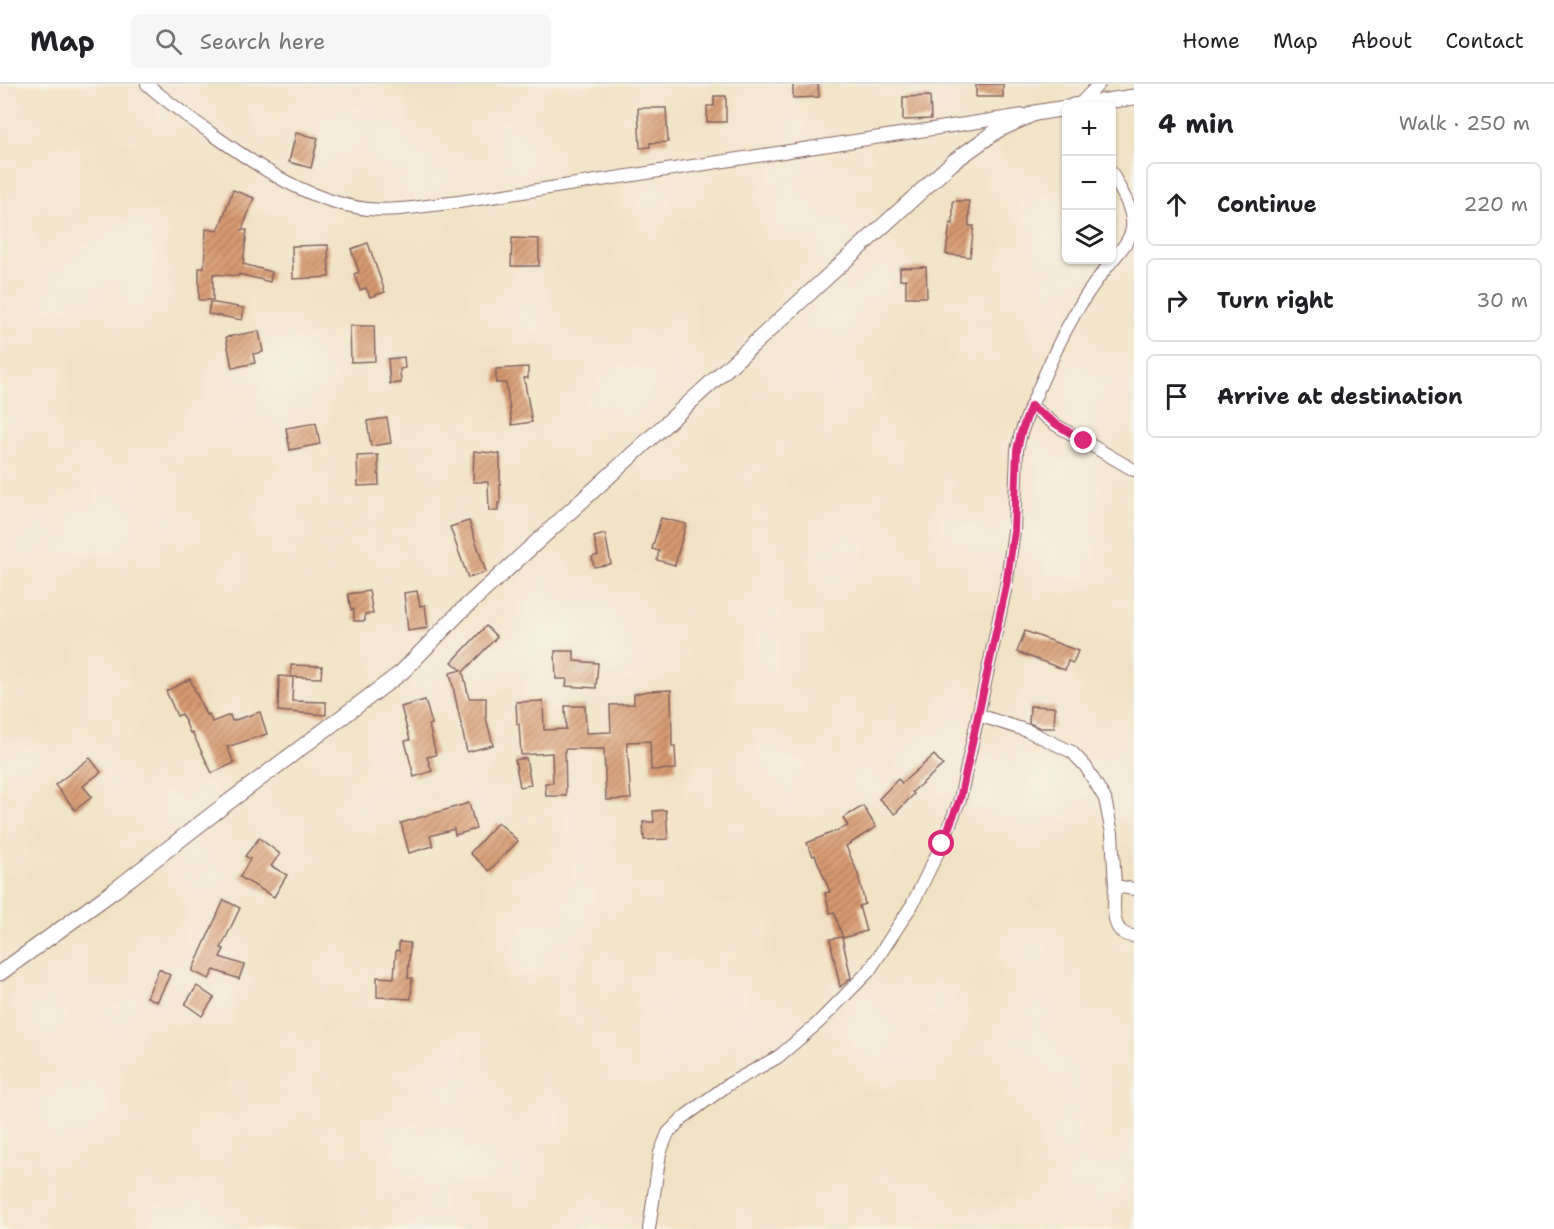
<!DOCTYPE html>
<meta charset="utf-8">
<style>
body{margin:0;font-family:"Shantell Sans",sans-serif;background:#f6f6f6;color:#202124}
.controls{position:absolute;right:18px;top:18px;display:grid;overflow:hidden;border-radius:9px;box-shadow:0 2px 4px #0004}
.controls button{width:54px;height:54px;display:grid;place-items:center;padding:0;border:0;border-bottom:2px solid #e0e0e0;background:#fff;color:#202124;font:30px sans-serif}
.stop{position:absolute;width:18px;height:18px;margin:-14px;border:4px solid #db2777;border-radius:50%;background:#fff}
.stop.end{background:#db2777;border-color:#fff;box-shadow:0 2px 6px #0008}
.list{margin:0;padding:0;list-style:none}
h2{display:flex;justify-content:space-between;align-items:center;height:78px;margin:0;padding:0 24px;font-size:26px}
h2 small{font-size:20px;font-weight:400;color:#757577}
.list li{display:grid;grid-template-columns:39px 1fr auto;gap:18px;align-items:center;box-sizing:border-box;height:84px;margin:0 12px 12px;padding:0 12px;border:2px solid #e0e0e0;border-radius:9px}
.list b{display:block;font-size:22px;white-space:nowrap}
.list em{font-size:20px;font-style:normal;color:#757577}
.icon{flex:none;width:33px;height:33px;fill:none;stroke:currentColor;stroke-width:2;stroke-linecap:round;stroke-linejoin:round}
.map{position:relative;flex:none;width:1134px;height:1145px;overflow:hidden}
header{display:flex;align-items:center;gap:36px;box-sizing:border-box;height:84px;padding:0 30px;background:#fff;border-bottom:2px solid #e0e0e0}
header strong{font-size:28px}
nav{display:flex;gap:33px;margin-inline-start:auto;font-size:21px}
.search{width:420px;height:54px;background:#f6f6f6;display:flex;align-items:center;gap:15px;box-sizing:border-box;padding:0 21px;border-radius:9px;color:#757577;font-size:22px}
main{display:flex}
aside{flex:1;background:#fff}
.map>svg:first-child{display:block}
.building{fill:url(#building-hatch)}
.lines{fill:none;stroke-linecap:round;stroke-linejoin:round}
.minor-casing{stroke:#846361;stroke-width:14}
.tertiary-casing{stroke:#846361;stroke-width:17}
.minor{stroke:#fff;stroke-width:12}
.tertiary{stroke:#fff;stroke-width:15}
.route{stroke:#db2777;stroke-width:8}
</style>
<header>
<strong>Map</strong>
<div class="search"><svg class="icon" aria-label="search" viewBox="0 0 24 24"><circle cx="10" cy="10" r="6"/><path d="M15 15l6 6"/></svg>Search here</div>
<nav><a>Home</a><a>Map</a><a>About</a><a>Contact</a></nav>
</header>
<main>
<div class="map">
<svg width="1134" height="1145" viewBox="0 0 1134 1145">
<defs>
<pattern id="building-hatch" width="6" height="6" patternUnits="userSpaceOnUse" patternTransform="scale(1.5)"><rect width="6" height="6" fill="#d7996f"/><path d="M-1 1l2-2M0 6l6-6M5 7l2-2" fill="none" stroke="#b07c5b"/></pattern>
</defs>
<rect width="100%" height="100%" fill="#f7f3e8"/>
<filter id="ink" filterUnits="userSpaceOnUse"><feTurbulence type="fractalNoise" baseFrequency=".0167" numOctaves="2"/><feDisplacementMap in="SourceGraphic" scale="12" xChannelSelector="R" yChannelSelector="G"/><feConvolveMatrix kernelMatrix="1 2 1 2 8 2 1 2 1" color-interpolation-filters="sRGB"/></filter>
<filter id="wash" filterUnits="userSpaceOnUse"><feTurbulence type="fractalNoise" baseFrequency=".008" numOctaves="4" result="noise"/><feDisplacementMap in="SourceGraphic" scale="24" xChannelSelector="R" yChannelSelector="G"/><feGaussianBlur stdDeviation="1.35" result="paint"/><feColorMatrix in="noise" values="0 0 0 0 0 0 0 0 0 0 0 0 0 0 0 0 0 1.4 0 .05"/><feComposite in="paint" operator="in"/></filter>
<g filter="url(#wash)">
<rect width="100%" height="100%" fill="#f1e2c5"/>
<g id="blocks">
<g class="building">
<polygon points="793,0 818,0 819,13 793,14"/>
<rect x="976" y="0" width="27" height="13"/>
<polygon points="714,12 726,12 726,38 707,38 707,22 714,22"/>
<polygon points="930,12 931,35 903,36 903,13"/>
<polygon points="638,24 666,24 668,58 650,59 650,63 640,64"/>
<polygon points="296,49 318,54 311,84 289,78"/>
<polygon points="233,106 254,114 242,146 247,146 243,180 272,188 270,198 239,190 239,192 213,190 213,216 199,216 199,184 204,184 206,145 218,147"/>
<polygon points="953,117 969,117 969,142 974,142 970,173 946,170 950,139 953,140"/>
<polygon points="512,154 539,155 539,182 511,182"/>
<polygon points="368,159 385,208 370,213 366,204 360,206 354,190 359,188 351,165"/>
<polygon points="328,161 329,193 293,195 292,162"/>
<polygon points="926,183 927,213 906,213 906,195 900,196 900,184"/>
<polygon points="210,218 244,224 242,236 208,230"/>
<polygon points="350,242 374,242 375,277 351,278"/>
<polygon points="259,247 263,268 253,270 255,279 232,284 226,253"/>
<polygon points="404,273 405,284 400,285 401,299 390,300 388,275"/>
<polygon points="528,283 528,294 524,294 532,338 512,341 506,299 496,299 496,285"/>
<polygon points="387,334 391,359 371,362 367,337"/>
<polygon points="316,339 320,360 290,366 286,344"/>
<polygon points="474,367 500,370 500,419 498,419 498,427 489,427 488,398 473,398"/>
<polygon points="378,371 379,401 358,402 357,372"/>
<polygon points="661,434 686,440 675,481 657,476 659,467 652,465"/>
<polygon points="469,437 486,488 468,494 450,443"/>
<polygon points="605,450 611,480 594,483 592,473 598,471 594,453"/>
<polygon points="369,507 373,530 365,530 365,537 354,537 354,525 351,526 348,510"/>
<polygon points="417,507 420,522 425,521 428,544 408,547 404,509"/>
<polygon points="486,542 497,553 463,588 469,614 486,614 486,634 493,661 467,668 450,589 461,586 452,578"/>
<polygon points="1025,547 1078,567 1073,579 1068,577 1065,586 1017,568"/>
<polygon points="555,567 574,567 574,577 598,579 596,604 566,602 567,595 556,595"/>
<polygon points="291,581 322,582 321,594 293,593 292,617 326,618 326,631 278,627 279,592 291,593"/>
<polygon points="190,595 206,631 209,630 212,638 230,631 232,637 260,628 267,650 227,663 234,679 212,689 192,648 190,649 182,630 177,632 166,607"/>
<polygon points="671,606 672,662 675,662 676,685 651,686 650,657 627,658 631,715 606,716 604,665 565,665 566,712 546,712 545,699 553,699 552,669 521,671 519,640 517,640 516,618 543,617 544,646 566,645 565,622 585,622 586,649 611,648 610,621 634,620 634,610 648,607"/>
<polygon points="425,616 432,640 429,641 436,671 427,673 432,687 414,693 405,657 410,656 401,623"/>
<polygon points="1030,622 1055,623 1054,644 1040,644 1029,639"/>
<polygon points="934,671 943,681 912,708 914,710 895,730 879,715 898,695 902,699"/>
<polygon points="90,674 101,688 83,702 92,713 75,726 55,701"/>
<polygon points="526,674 531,701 520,703 515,676"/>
<polygon points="469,719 476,745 455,751 454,745 430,752 433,762 409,769 401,739"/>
<polygon points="863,722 876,743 846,762 858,790 865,820 859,822 866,847 843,854 834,828 830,829 825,809 830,808 815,771 813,772 807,759 848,742 843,734"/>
<polygon points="666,726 668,755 644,756 643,738 654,738 653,727"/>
<polygon points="498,738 518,757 489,787 470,769"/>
<polygon points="259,754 280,770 271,782 287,791 274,813 240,793 250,775 245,772"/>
<polygon points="224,816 240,824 221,864 224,865 220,873 244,881 239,895 214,886 209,895 192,887"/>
<polygon points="842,853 851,894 840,903 830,855"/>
<polygon points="399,858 410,859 408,894 412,894 411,915 377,913 377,893 394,894 396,866 399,867"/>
<polygon points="159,885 170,891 157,918 147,913"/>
<polygon points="197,902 214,914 202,932 185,920"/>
</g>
</g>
</g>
<g filter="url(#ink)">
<use href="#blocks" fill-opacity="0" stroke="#846361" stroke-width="1.5"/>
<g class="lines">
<defs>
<g id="minor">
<path d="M147,0c21,19 43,34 65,50 47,33 97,68 156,75 30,3 61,-4 91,-7l564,-87"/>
<polyline points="1078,22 1099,0"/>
<path d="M1112,89c8,17 22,35 20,55 -2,14 -16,27 -24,38 -36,43 -55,89 -77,140l25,19 78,45"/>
<polyline points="978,631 1028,647 1072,668 1086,683 1105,715 1112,749 1115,802 1134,805"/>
<path d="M1115,802c-1,18 -6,50 19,50"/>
<polyline points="649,1145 660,1069 668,1049 684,1033 729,1000 778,973 818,939 869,887 912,821 942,760 960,715 1006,502 1014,447 1017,366 1021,349 1031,322"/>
</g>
<g id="tertiary">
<polyline points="1073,22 1134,13"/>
<polyline points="0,889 115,806 218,726 402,588 459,529 953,78 998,46 1035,29 1066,24"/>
</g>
</defs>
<use href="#minor" class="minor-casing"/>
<use href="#tertiary" class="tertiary-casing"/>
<use href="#minor" class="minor"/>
<use href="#tertiary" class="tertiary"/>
</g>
</g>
<g class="lines" filter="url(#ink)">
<polyline class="route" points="942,760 960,715 1006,502 1014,447 1017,366 1021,349 1031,322 1056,340 1084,357"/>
</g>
</svg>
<div class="controls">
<button>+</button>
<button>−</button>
<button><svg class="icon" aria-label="layers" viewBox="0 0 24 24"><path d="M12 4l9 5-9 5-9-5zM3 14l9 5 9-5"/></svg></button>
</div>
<div class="stop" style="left:942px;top:760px"></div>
<div class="stop end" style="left:1084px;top:357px"></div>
</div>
<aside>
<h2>4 min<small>Walk · 250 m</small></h2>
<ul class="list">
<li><svg class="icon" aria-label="ahead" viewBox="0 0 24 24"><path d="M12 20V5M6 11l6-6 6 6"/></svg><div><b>Continue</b></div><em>220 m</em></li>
<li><svg class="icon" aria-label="right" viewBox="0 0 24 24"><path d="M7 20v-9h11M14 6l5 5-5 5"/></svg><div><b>Turn right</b></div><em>30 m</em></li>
<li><svg class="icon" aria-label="arrive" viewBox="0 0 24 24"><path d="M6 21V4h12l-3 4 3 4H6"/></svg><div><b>Arrive at destination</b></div></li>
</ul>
</aside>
</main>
